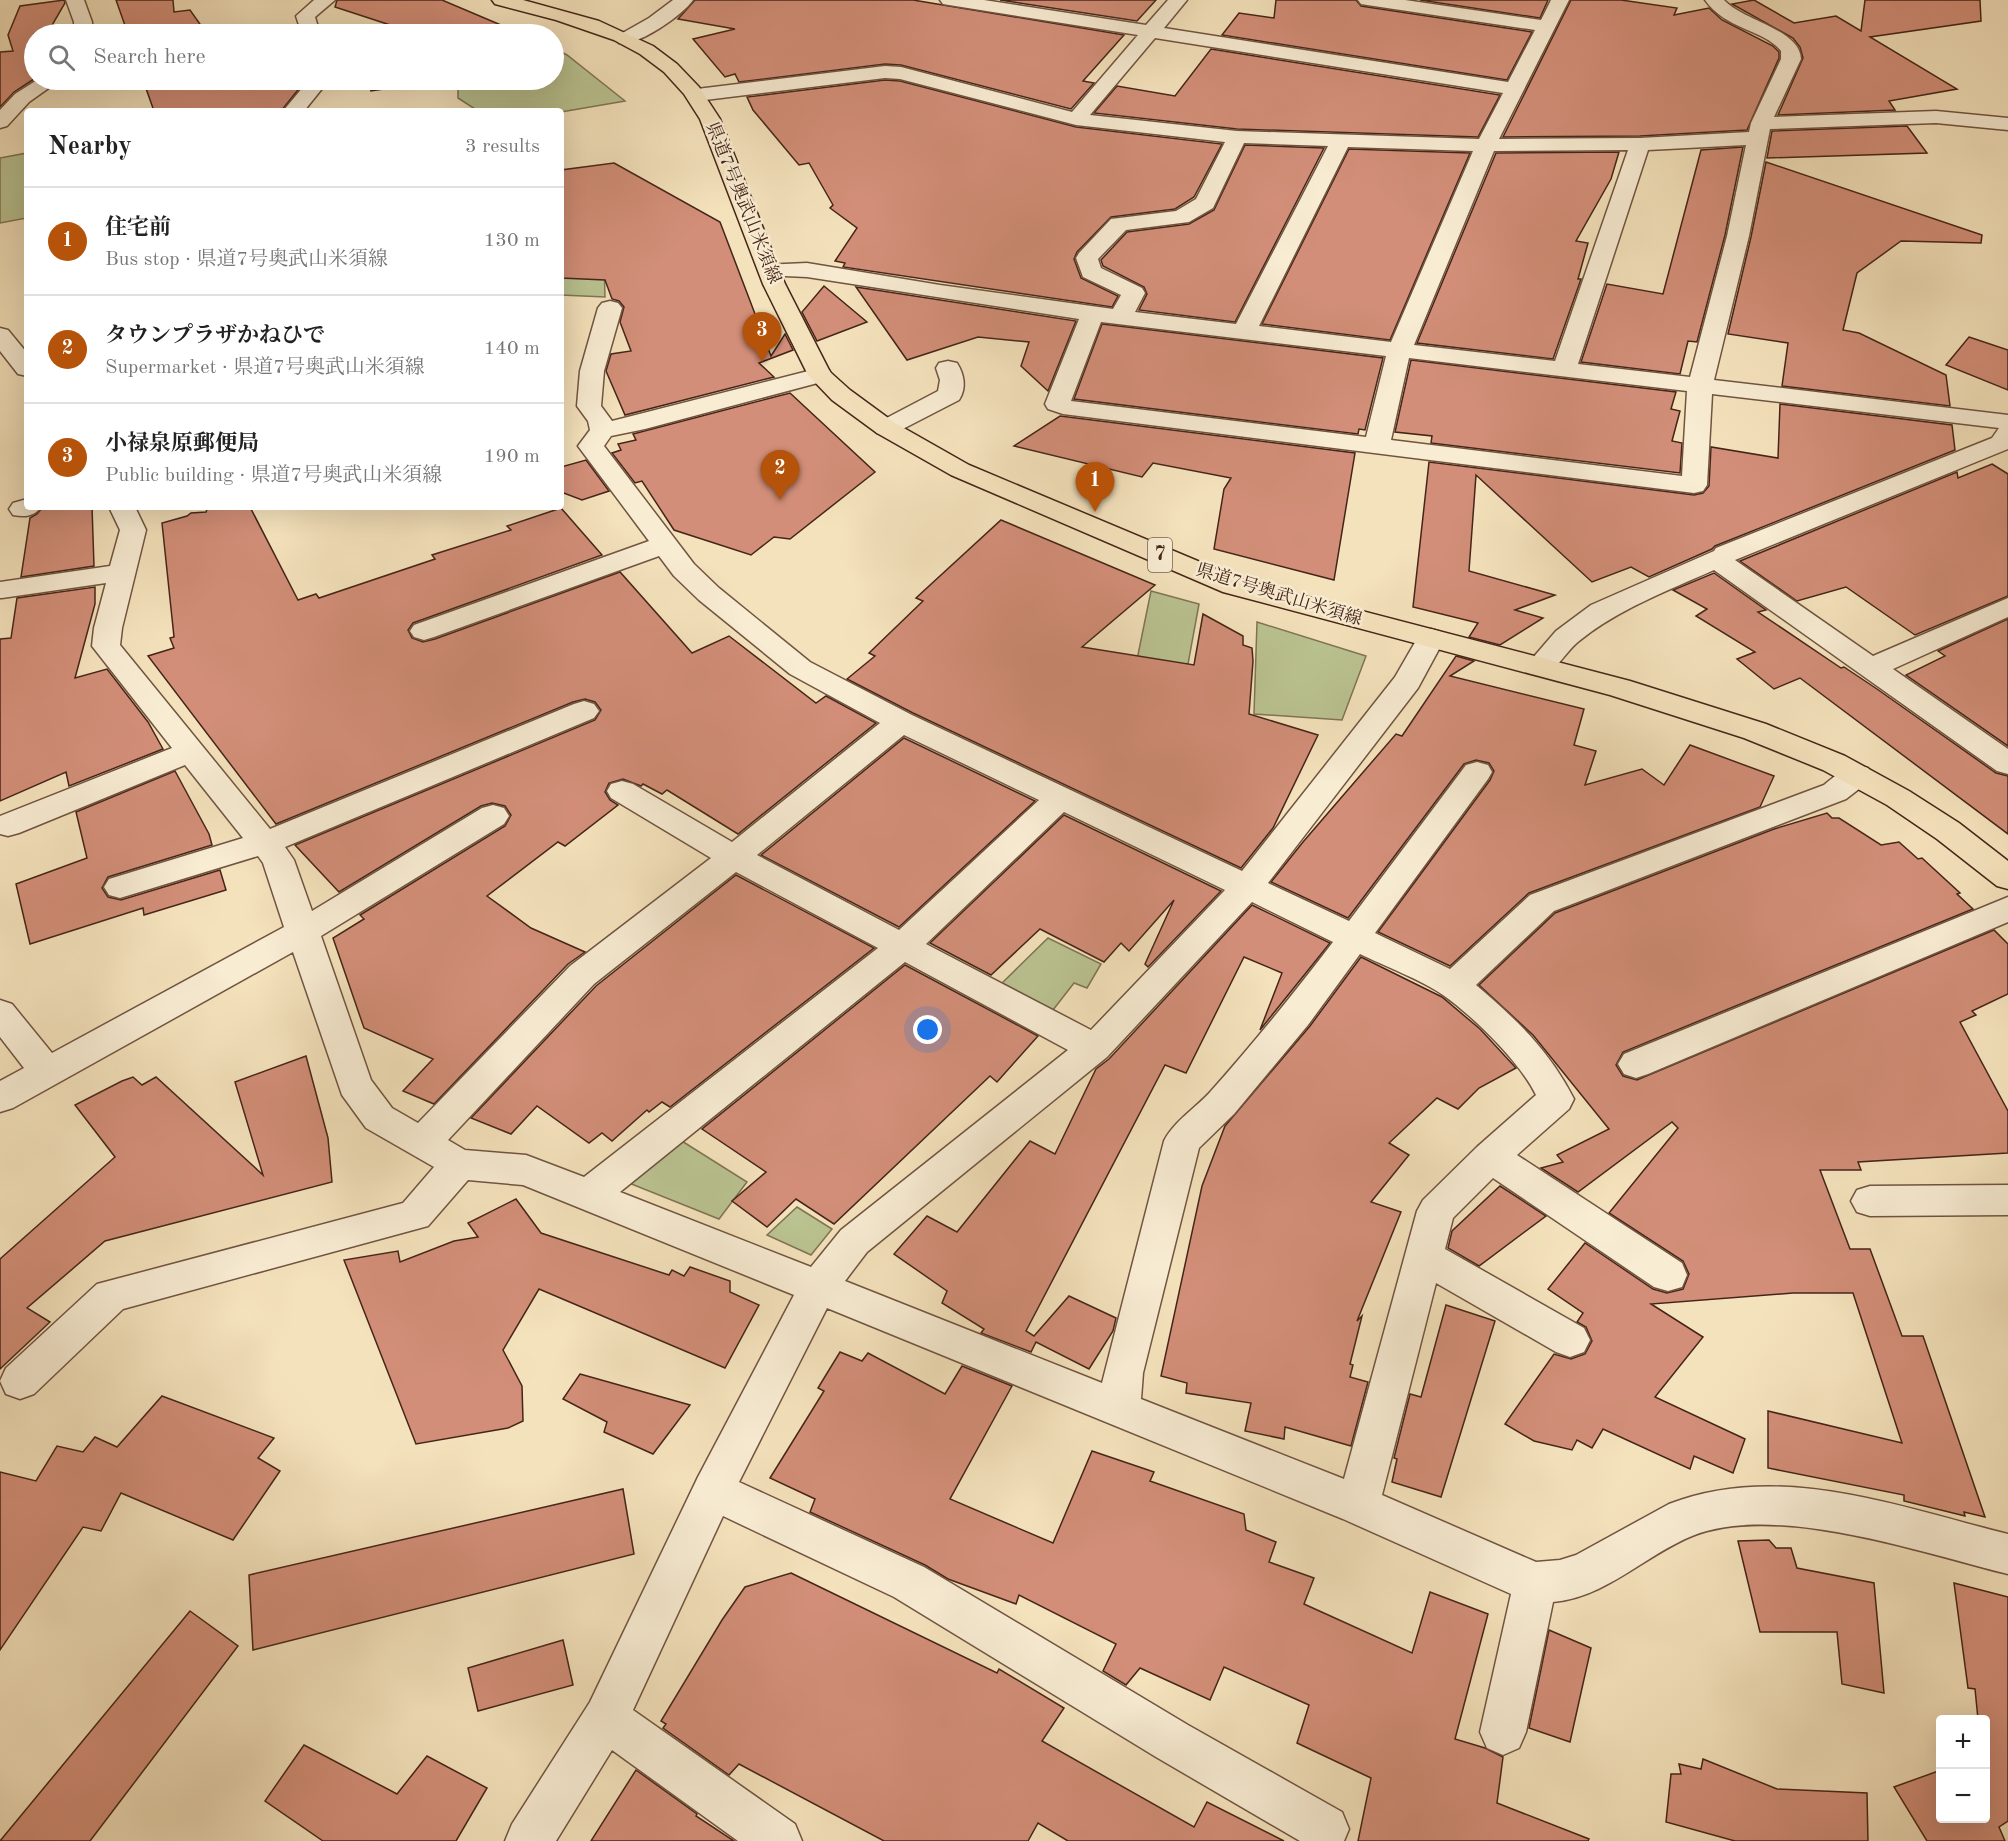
<!DOCTYPE html>
<meta charset="utf-8">
<style>
body{margin:0;font-family:"Old Standard TT","Noto Serif JP",serif;background:#f2f2f2;color:#222}
.controls{position:absolute;right:18px;bottom:18px;display:grid;overflow:hidden;border-radius:6px;box-shadow:0 6px 24px #0002}
.controls button{width:54px;height:54px;display:grid;place-items:center;padding:0;border:0;border-bottom:2px solid #e0e0e0;background:#fff;color:#222;font:30px sans-serif}
.you{position:absolute;left:928px;top:1030px;width:21px;height:21px;margin:-15px;border:4px solid #fff;border-radius:50%;background:#1a73e8;box-shadow:0 0 0 9px #1a73e833}
.badge{display:grid;place-items:center;width:39px;height:39px;border-radius:50%;background:#b45309;color:#fff;font-size:20px;font-weight:700}
.pin{position:absolute;translate:-50% -50px;filter:drop-shadow(0 2px 3px #0008)}
.pin::after{content:'';position:absolute;top:32px;width:21px;height:18px;background:inherit;clip-path:polygon(0 0,100% 0,50% 100%)}
.list{margin:0;padding:0;list-style:none}
h2{display:flex;justify-content:space-between;align-items:center;height:78px;margin:0;padding:0 24px;font-size:26px}
h2 small{font-size:20px;font-weight:400;color:#767676}
.list li{display:grid;grid-template-columns:39px 1fr auto;gap:18px;align-items:center;box-sizing:border-box;height:108px;padding:0 24px;border-top:2px solid #e0e0e0}
.list b{display:block;font-size:22px;white-space:nowrap}
.list p{margin:0;font-size:20px;white-space:nowrap;color:#767676}
.list em{font-size:20px;font-style:normal;color:#767676}
.icon{flex:none;width:33px;height:33px;fill:none;stroke:currentColor;stroke-width:2;stroke-linecap:round;stroke-linejoin:round}
.map{position:relative;flex:none;width:2008px;height:1841px;overflow:hidden}
.search{position:absolute;background:#fff;box-shadow:0 6px 24px #0002;left:24px;top:24px;width:540px;height:66px;display:flex;align-items:center;gap:15px;box-sizing:border-box;padding:0 21px;border-radius:33px;color:#767676;font-size:22px}
.panel{position:absolute;background:#fff;box-shadow:0 6px 24px #0002;left:24px;top:108px;width:540px;height:402px;border-radius:6px}
.map>svg:first-child{display:block}
.green{fill:#bac391;stroke:#807454;stroke-width:1.5}
.building{fill:#d28e78;stroke:#452518;stroke-width:1.5}
.lines{fill:none;stroke-linecap:round;stroke-linejoin:round}
.minor-casing{stroke:#715441;stroke-width:3}
.major-casing{stroke:#452518;stroke-width:3}
.minor{fill:#f8ecd3;fill-rule:evenodd}
.major{fill:#f4e2bc;fill-rule:evenodd}
.labels{text-anchor:middle;dominant-baseline:central;stroke-width:5;stroke-linejoin:round;paint-order:stroke}
.far-street-label{font-size:18px;fill:#452518;stroke:#f8ecd3}
.shield{fill:#f8ecd3;stroke:#7b6150;stroke-width:1.5}
.shield-label{font-size:20px;font-weight:bold;fill:#452518}
</style>
<div class="map">
<svg width="2008" height="1841" viewBox="0 0 2008 1841">
<rect width="100%" height="100%" fill="#f4e2bc"/>
<filter id="stains"><feTurbulence type="fractalNoise" baseFrequency=".00333" numOctaves="4"/><feColorMatrix values="0 0 0 0 .2 0 0 0 0 .09 0 0 0 0 .02 0 0 0 .5 -.17"/></filter>
<radialGradient id="worn" r=".72"><stop offset=".6" stop-color="#630" stop-opacity="0"/><stop offset="1" stop-color="#630" stop-opacity=".3"/></radialGradient>
<g class="green">
<polygon points="554,48 567,55 625,101 561,112 478,111 458,98 458,80 554,80"/>
<polygon points="27,153 27,218 0,223 0,158"/>
<polygon points="561,231 604,259 605,297 561,295"/>
<polygon points="1151,591 1199,604 1177,724 1131,689"/>
<polygon points="1257,622 1366,656 1342,720 1254,714"/>
<polygon points="1048,938 1101,964 1087,988 1074,983 1053,1010 1002,983"/>
<polygon points="677,1138 747,1182 719,1219 624,1181"/>
<polygon points="797,1207 832,1229 811,1255 767,1235"/>
</g>
<g class="building">
<polygon points="64,0 65,3 47,34 34,34 34,79 14,92 0,107 0,52 13,51 8,35 20,6"/>
<polygon points="116,0 173,0 174,12 190,10 207,34 128,34"/>
<polygon points="337,0 442,0 522,34 419,34 389,25 394,34 347,34 387,24 335,7"/>
<polygon points="695,0 913,0 1124,35 1083,81 1094,83 1071,109 901,65 885,64 739,82 735,74 725,77 693,39 735,29 678,19"/>
<polygon points="1000,0 1156,0 1137,21"/>
<polygon points="1276,0 1356,0 1361,6 1532,32 1507,80 1222,35 1239,13 1274,18"/>
<polygon points="1420,0 1548,0 1540,18"/>
<polygon points="1571,0 1621,0 1677,8 1674,15 1709,8 1722,20 1773,46 1779,52 1779,58 1747,130 1640,136 1503,137"/>
<polygon points="1754,0 1794,23 1836,16 1861,31 1865,0 1980,0 1981,21 1870,37 1957,89 1889,101 1895,110 1778,115 1803,58 1800,47 1793,38 1732,4"/>
<polygon points="1211,49 1500,95 1478,137 1237,129 1094,113 1117,86 1175,96"/>
<polygon points="143,80 306,80 281,111 154,111"/>
<polygon points="348,80 416,80 418,84 371,91 369,86 352,89"/>
<polygon points="885,80 900,81 1076,127 1222,144 1194,197 1175,209 1111,217 1077,252 1074,259 1081,278 1118,296 1112,307 843,267 845,263 835,261 857,228 830,208 833,205 809,163 799,165 753,110 747,97"/>
<polygon points="1907,126 1927,153 1767,158 1772,131"/>
<polygon points="1245,145 1324,148 1235,322 1139,310 1147,294 1144,287 1103,266 1101,260 1127,232 1189,224 1214,210"/>
<polygon points="1743,147 1725,235 1697,342 1688,341 1680,374 1581,362 1607,284 1663,294 1701,150"/>
<polygon points="1349,149 1470,153 1390,340 1262,324"/>
<polygon points="1619,152 1611,179 1576,241 1588,243 1578,279 1581,279 1553,359 1417,343 1496,153"/>
<polygon points="1766,162 1982,235 1981,243 1901,241 1857,273 1843,330 1859,333 1946,375 1950,406 1782,386 1788,343 1728,334 1751,237"/>
<polygon points="614,163 720,222 771,356 785,334 793,350 759,363 774,377 625,415 606,371 611,354 631,351 620,322 624,307 619,301 612,299 605,280 561,278 561,170"/>
<polygon points="824,286 867,322 817,341 802,312"/>
<polygon points="856,287 1076,321 1048,391 1021,366 1029,342 978,337 907,360"/>
<polygon points="1102,324 1383,358 1365,430 1359,429 1358,434 1074,399"/>
<polygon points="1969,337 2008,350 2008,390 1946,365"/>
<polygon points="1411,360 1676,392 1671,409 1680,411 1672,441 1682,443 1680,473 1431,443 1432,436 1395,432"/>
<polygon points="790,393 875,472 790,539 774,537 751,555 674,530 642,481 635,483 612,453 621,450 618,444 636,440 633,434"/>
<polygon points="1780,404 1952,425 1955,450 1715,546 1712,549 1649,577 1631,567 1592,582 1476,475 1469,571 1555,595 1515,610 1543,618 1500,645 1469,637 1478,623 1413,607 1429,462 1694,495 1703,493 1709,486 1711,447 1778,458"/>
<polygon points="1060,416 1355,453 1334,580 1214,549 1224,489 1231,478 1153,463 1142,477 1014,446"/>
<polygon points="586,460 609,491 582,500 561,492 561,467"/>
<polygon points="1992,464 2008,474 2008,596 1915,635 1846,587 1797,601 1740,561 1957,472 1958,478"/>
<polygon points="43,507 92,507 94,566 21,577 30,518 37,514"/>
<polygon points="218,507 250,507 298,600 316,594 319,598 435,559 432,555 511,530 507,526 561,508 602,555 413,623 408,630 412,638 423,642 435,639 620,572 692,653 729,636 816,703 826,696 876,723 738,834 667,790 662,794 643,784 641,786 623,779 609,783 605,792 610,800 618,805 565,846 558,842 487,896 531,928 585,952 568,964 434,1104 403,1091 433,1059 364,1028 333,938 364,919 360,915 505,826 511,815 505,806 492,803 481,806 339,892 295,845 595,720 601,710 595,702 585,699 573,702 276,824 148,656 174,648 170,638 174,637 162,523 187,516 191,513 206,512 207,509"/>
<polygon points="1001,520 1155,585 1082,647 1194,665 1203,614 1243,636 1243,645 1252,648 1253,661 1249,714 1318,735 1273,828 1241,868 913,713 847,679 875,656 869,653 923,601 916,598"/>
<polygon points="1714,573 1766,610 1758,612 1841,668 1844,667 1877,689 1996,773 2008,776 2008,834 1800,678 1774,689 1737,659 1755,652 1696,616 1707,609 1673,590"/>
<polygon points="95,587 95,604 75,678 107,669 148,722 163,749 69,786 66,772 0,801 0,639 11,638 17,598"/>
<polygon points="2008,619 2008,746 1906,675 1945,656 1938,651"/>
<polygon points="1456,656 1474,661 1450,676 1584,709 1574,745 1596,751 1585,785 1642,769 1664,785 1690,745 1774,776 1760,807 1529,893 1450,966 1378,932 1490,780 1494,771 1489,763 1476,760 1464,764 1348,918 1271,882 1303,842 1396,734 1402,736"/>
<polygon points="904,738 1035,801 899,927 761,855"/>
<polygon points="175,771 209,834 212,845 108,877 102,888 108,897 121,900 220,870 226,890 144,915 143,908 30,944 16,884 87,858 76,812"/>
<polygon points="1827,813 1832,818 1839,818 1881,845 1899,842 1918,859 1922,858 1960,893 1957,894 1973,909 1623,1052 1616,1065 1623,1076 1637,1080 1994,930 2008,944 2008,994 1972,1011 1976,1015 1960,1022 2008,1111 2008,1153 1858,1162 1861,1170 1820,1170 1850,1249 1870,1249 1902,1336 1923,1336 1985,1517 1964,1512 1965,1516 1904,1501 1904,1495 1768,1468 1768,1411 1902,1443 1853,1293 1793,1293 1651,1304 1703,1337 1655,1397 1745,1439 1733,1473 1694,1456 1690,1469 1603,1429 1592,1448 1577,1440 1572,1450 1534,1441 1505,1424 1554,1354 1571,1359 1585,1354 1592,1341 1586,1327 1577,1322 1583,1313 1548,1289 1585,1243 1653,1289 1667,1293 1683,1289 1689,1274 1683,1261 1609,1213 1678,1128 1672,1122 1578,1192 1541,1168 1563,1162 1557,1155 1609,1129 1533,1035 1479,985 1555,913 1774,829"/>
<polygon points="1064,815 1221,891 1148,967 1145,964 1174,900 1129,951 1121,943 1104,962 1040,929 991,975 930,943"/>
<polygon points="736,875 874,948 670,1107 662,1102 649,1112 647,1110 612,1141 602,1133 589,1143 537,1106 511,1134 471,1118 596,986"/>
<polygon points="1252,905 1330,943 1260,1030 1282,973 1244,957 1186,1073 1165,1065 1026,1331 1034,1336 1069,1296 1116,1318 1113,1331 1089,1369 1036,1342 1031,1352 981,1333 984,1329 942,1303 947,1291 894,1254 927,1216 957,1232 1030,1141 1055,1154 1096,1069 1109,1059"/>
<polygon points="1361,957 1442,997 1480,1029 1516,1068 1479,1088 1458,1109 1437,1098 1389,1143 1409,1155 1371,1202 1401,1212 1357,1321 1362,1316 1350,1364 1353,1365 1350,1377 1368,1382 1351,1446 1285,1427 1284,1439 1245,1431 1251,1403 1186,1393 1187,1383 1161,1376 1202,1186 1225,1126 1310,1026"/>
<polygon points="905,965 1038,1036 997,1082 990,1076 834,1224 796,1199 767,1227 732,1201 766,1172 702,1129"/>
<polygon points="306,1056 328,1138 332,1182 105,1241 27,1308 50,1322 0,1369 0,1259 115,1157 75,1105 122,1081 133,1077 142,1085 156,1077 263,1175 235,1082"/>
<polygon points="1500,1186 1546,1216 1479,1266 1448,1248 1452,1231"/>
<polygon points="516,1199 541,1233 669,1275 672,1270 684,1276 690,1267 730,1281 730,1292 759,1305 725,1368 539,1289 503,1350 522,1386 523,1421 508,1428 416,1444 344,1260 398,1251 400,1262 454,1241 478,1237 468,1223"/>
<polygon points="1446,1305 1495,1321 1441,1497 1392,1482 1397,1459 1394,1458 1410,1394 1421,1397"/>
<polygon points="840,1352 862,1361 868,1353 945,1394 962,1366 1012,1386 950,1499 1053,1543 1092,1451 1154,1472 1150,1481 1244,1514 1246,1530 1276,1542 1269,1562 1314,1578 1304,1604 1412,1653 1430,1592 1488,1614 1455,1739 1485,1748 1503,1757 1497,1803 1589,1839 1588,1841 1358,1841 1371,1778 1297,1743 1309,1705 1224,1667 1210,1700 1140,1668 1126,1685 1103,1671 1116,1644 1019,1595 1016,1604 948,1579 925,1565 810,1512 815,1499 770,1478 824,1391 818,1388"/>
<polygon points="580,1374 690,1405 653,1454 604,1432 607,1422 563,1399"/>
<polygon points="162,1396 274,1438 258,1458 280,1471 233,1540 121,1493 101,1531 83,1527 0,1650 0,1472 36,1481 57,1446 83,1452 95,1437 117,1447"/>
<polygon points="623,1489 634,1554 253,1650 249,1575"/>
<polygon points="1769,1540 1776,1548 1791,1548 1797,1568 1874,1583 1884,1693 1842,1684 1837,1632 1760,1632 1738,1541"/>
<polygon points="791,1573 997,1673 999,1669 1064,1708 1042,1741 1194,1827 1207,1802 1284,1841 1068,1841 1038,1823 1028,1841 884,1841 739,1764 729,1775 663,1728 666,1724 661,1721 722,1620 745,1587"/>
<polygon points="1954,1583 2008,1597 2008,1821 1999,1827 2005,1841 1927,1841 1894,1787 1941,1770 1941,1818 1986,1818 1986,1719 1978,1719 1975,1689 1968,1688"/>
<polygon points="190,1611 238,1646 90,1841 0,1841"/>
<polygon points="1549,1630 1591,1648 1570,1742 1529,1728"/>
<polygon points="563,1640 573,1685 478,1711 468,1668"/>
<polygon points="304,1745 397,1794 427,1756 487,1788 456,1841 323,1841 265,1801"/>
<polygon points="1703,1759 1777,1789 1867,1793 1868,1841 1735,1841 1666,1822 1671,1774 1681,1774 1679,1764 1701,1769"/>
<polygon points="636,1770 697,1814 696,1816 734,1841 591,1841"/>
</g>
<g class="lines">
<defs>
<g id="minor">
<polygon points="66,0 84,0 92,22 92,34 74,34 74,22"/>
<polygon points="314,0 335,0 315,17 320,34 302,34 296,16"/>
<path d="M673,0h20c-10,15 -56,47 -74,43l-2,-4 2,-4 30,-17z"/>
<path d="M940,0h44l162,25 22,-25h19l-23,28 344,54 27,-52 -168,-25 -6,-1 -3,-4h47l136,20 10,-20h18l-70,139 141,-1 109,-6 2,-9 30,-64v-8c-16,-21 -55,-21 -76,-51h19c19,21 76,29 77,59l-27,58 162,-6 72,7v12l-72,-7 -166,6 -21,107 -35,144 294,35v34l-273,111 138,96 135,-58v19l-115,52 115,80v25l-11,-3 -283,-201c-47,21 -95,39 -135,71 -18,14 -24,39 -50,32l-4,-6 31,-36 35,-26 123,-54 2,-3 276,-110 7,-10 -287,-34 -5,91 -4,6 -9,2 -631,-79 -15,-5 -3,-5 34,-85 -272,-42 -46,-2 -3,-5 3,-5 46,-2 133,22 173,24 8,-14 -38,-18 -7,-19 3,-5 32,-34 65,-8 20,-12 29,-57 -149,-17 -176,-46 -15,-1 -188,23 -7,-2 -3,-4 3,-4 7,-2 188,-23 16,1 171,45 66,-77 -189,-30 -6,-1zM1155,38l348,55 -24,46 -242,-8 -147,-16zM1244,143l84,3 -92,178 -101,-12 10,-19 -3,-5 -41,-20 -3,-9 28,-29 63,-8 24,-14zM1746,145l-19,91 -37,141 -112,-13 70,-214zM1348,147l125,4 -82,191 -132,-16zM1628,150l-73,211 -141,-16 80,-194zM1101,322l285,34 -20,81 -295,-36zM1409,358l278,33 -5,85 -291,-36z"/>
<polygon points="37,80 60,80 29,102 7,126 0,128 0,110 15,94"/>
<polygon points="309,80 329,80 304,111 283,111"/>
<path d="M610,301l8,2 4,5 -18,63 -3,35 11,15 208,-53 9,2 3,5 -3,5 -184,49 -34,7 -7,10 90,118 25,24 91,74 102,53 330,156 153,-194 26,-45 10,-3 10,3 4,6 -27,50 -150,195 81,38 117,-156 11,-3 11,3 4,7 -4,7 -113,154 75,36 80,-74 294,-110c15,-12 25,-23 44,-17l4,7 -4,7 -22,17 -292,112 -78,74c41,35 73,65 98,114l-5,10 -52,46 165,108 5,12 -5,12 -14,4 -14,-4 -161,-109 -40,40 -8,31 139,79 6,12 -6,12 -14,5 -14,-5 -120,-69 -54,212 154,67 24,-2 16,-5 93,-51c110,-43 230,3 339,30v40c-86,-21 -232,-72 -316,-38 -47,19 -87,62 -139,66l-27,130 -7,16 -16,7 -16,-7 -7,-16 31,-138 -168,-75 -516,-211 -88,174 185,85 264,158 154,87 7,17 -5,12h-44l-144,-84 -262,-160 -171,-81 -90,194 162,114 7,17h-64l-126,-91 -56,91h-51l7,-17 78,-122 108,-225 96,-182 -271,-110 -55,-5 -40,46 -305,83 -89,85 -14,5 -14,-5 -6,-13 6,-13 91,-84 306,-81 31,-36 -68,-39 -24,-33 -49,-143 -280,156 -13,4v-31l24,-13 -24,-31v-37l12,4 40,49 232,-126 -21,-64 -5,-7 -138,42 -11,-3 -5,-8 5,-8 134,-41 -58,-73 -166,68 -11,3 -8,-2v-18l172,-68 -80,-102 2,-18 12,-45 -104,15h-2v-16l110,-16 10,-36 -11,-23h26l11,23 -24,98 -2,17 150,184 304,-125 10,-3 10,3 5,7 -5,7 -309,129 9,13 18,51 170,-103 11,-3 11,3 5,8 -5,8 -183,112 50,144 21,28 26,15 152,-157 141,-108 -100,-60 -4,-7 4,-7 11,-3 11,3 99,58 148,-119 -90,-49 -91,-74 -25,-24 -15,-20 -225,81 -10,3 -10,-3 -4,-6 4,-6 235,-84 -71,-95 12,-16 -2,-9 -11,-15 3,-35 18,-63 4,-5zM904,735l135,65 -140,130 -142,-75zM1064,812l161,78 -134,140 -165,-86zM736,872l142,76 -294,229 -58,-22 -61,-5 -17,-10 146,-156zM1252,902l81,40c-39,51 -79,101 -122,149 -15,17 -37,30 -47,50l-62,242 -257,-102 22,-29 240,-195zM1360,954c24,12 62,26 83,41 30,21 77,67 93,100l-59,52 -54,53 -6,11 -73,268 -203,-80 2,-26 56,-225 35,-34 74,-89zM905,962l163,88 -227,180 -30,37 -191,-75z"/>
<polygon points="0,328 8,330 27,353 27,376 18,374 0,351"/>
<path d="M948,361l9,2c7,11 10,25 2,37l-64,33 -9,3 -9,-3 -4,-5 4,-5 61,-32 2,-11 -4,-12 3,-5z"/>
<path d="M27,499v8h14c-7,10 -17,10 -28,8l-4,-6 4,-6z"/>
<polygon points="2008,897 2008,922 1648,1074 1636,1078 1624,1074 1618,1064 1624,1054"/>
<polygon points="2008,1185 2008,1215 1870,1216 1857,1212 1851,1201 1857,1190 1870,1186"/>
</g>
<polygon id="major" points="492,0 523,0 599,21 653,46 677,64 699,87 720,119 785,284 830,372 850,390 895,423 969,465 1243,580 1630,681 1766,724 1845,756 1909,791 1959,823 2008,861 2008,889 1997,886 1937,839 1887,805 1823,770 1744,738 1610,695 1223,592 951,475 877,433 832,400 808,375 763,284 700,119 684,94 664,72 640,54 614,40 556,20 495,4"/>
</defs>
<use href="#minor" class="minor-casing"/>
<use href="#major" class="major-casing"/>
<use href="#minor" class="minor"/>
<use href="#major" class="major"/>
</g>
<g class="labels">
<g class="far-street-label">
<text transform="translate(743 203) rotate(68)">県道7号奥武山米須線</text>
<text transform="translate(1279 595) rotate(17)">県道7号奥武山米須線</text>
</g>
<rect class="shield" x="1148" y="538" width="24" height="34" rx="4.5"/>
<g class="shield-label">
<text x="1160" y="555">7</text>
</g>
</g>
<rect width="100%" height="100%" filter="url(#stains)"/>
<rect width="100%" height="100%" fill="url(#worn)"/>
</svg>
<div class="controls">
<button>+</button>
<button>−</button>
</div>
<div class="you"></div>
<div class="pin badge" style="left:1095px;top:512px">1</div>
<div class="pin badge" style="left:780px;top:500px">2</div>
<div class="pin badge" style="left:762px;top:362px">3</div>
<div class="search"><svg class="icon" aria-label="search" viewBox="0 0 24 24"><circle cx="10" cy="10" r="6"/><path d="M15 15l6 6"/></svg>Search here</div>
<section class="panel">
<h2>Nearby<small>3 results</small></h2>
<ul class="list">
<li><span class="badge">1</span><div><b>住宅前</b><p>Bus stop · 県道7号奥武山米須線</p></div><em>130 m</em></li>
<li><span class="badge">2</span><div><b>タウンプラザかねひで</b><p>Supermarket · 県道7号奥武山米須線</p></div><em>140 m</em></li>
<li><span class="badge">3</span><div><b>小禄泉原郵便局</b><p>Public building · 県道7号奥武山米須線</p></div><em>190 m</em></li>
</ul>
</section>
</div>
